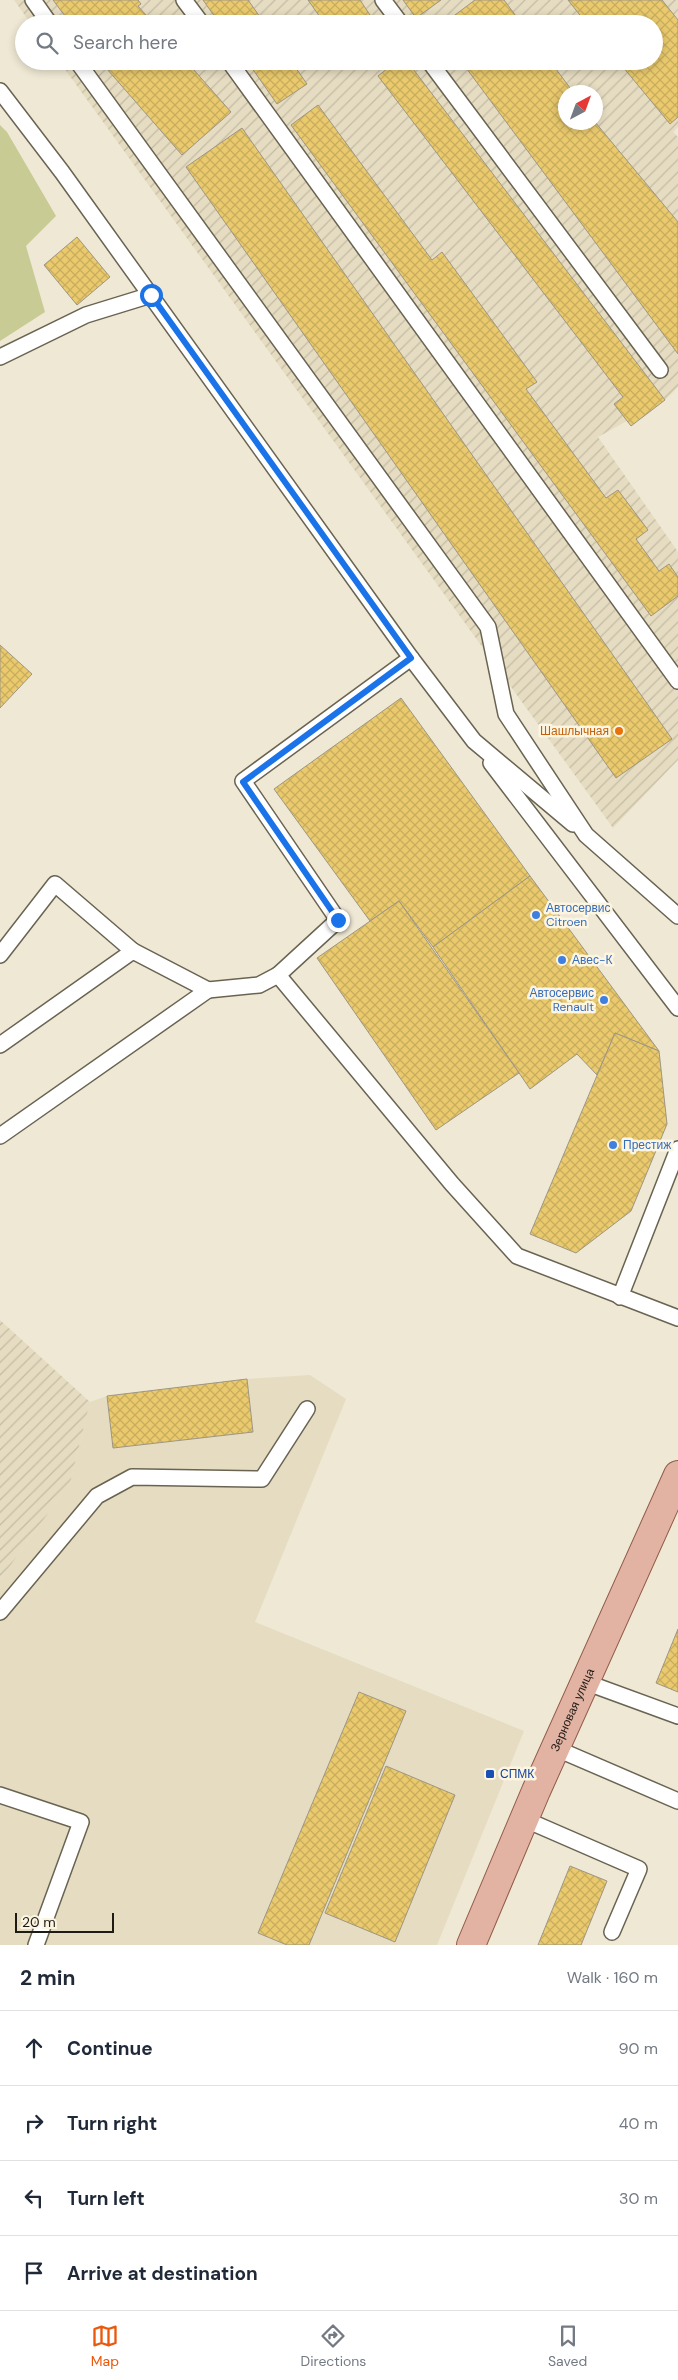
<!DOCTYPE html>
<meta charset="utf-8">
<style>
body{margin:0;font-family:"DM Sans",sans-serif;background:#f6f6f7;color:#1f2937}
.compass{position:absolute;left:558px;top:85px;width:45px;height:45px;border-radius:50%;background:#fff;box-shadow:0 2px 8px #0003;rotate:41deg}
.scale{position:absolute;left:15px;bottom:12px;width:99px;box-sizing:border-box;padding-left:5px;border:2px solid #1e1b14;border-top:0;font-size:14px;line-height:18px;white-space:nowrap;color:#1e1b14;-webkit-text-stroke:4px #fcf5e2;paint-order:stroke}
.stop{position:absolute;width:15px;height:15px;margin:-11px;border:4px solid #1a73e8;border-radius:50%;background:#fff}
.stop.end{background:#1a73e8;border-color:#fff;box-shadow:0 1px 5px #0008}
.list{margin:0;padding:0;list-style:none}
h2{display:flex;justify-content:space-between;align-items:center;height:65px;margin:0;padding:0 20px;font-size:21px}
h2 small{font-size:16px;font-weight:400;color:#747a83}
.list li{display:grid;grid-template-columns:32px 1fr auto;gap:15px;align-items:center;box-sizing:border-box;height:75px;padding:0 20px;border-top:1px solid #e0e1e3}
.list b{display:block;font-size:19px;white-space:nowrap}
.list em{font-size:16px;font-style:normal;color:#747a83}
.icon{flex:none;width:28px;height:28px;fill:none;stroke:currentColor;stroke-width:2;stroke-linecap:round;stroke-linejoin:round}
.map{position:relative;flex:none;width:678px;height:1945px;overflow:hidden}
.search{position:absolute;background:#fff;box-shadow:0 2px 8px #0003;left:15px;right:15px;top:15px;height:55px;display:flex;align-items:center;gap:12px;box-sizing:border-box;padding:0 18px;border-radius:28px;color:#747a83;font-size:19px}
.sheet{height:365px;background:#fff}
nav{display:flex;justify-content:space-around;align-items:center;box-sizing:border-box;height:70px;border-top:1px solid #e0e1e3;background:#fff;font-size:14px;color:#747a83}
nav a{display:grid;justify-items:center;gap:2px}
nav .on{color:#ea580c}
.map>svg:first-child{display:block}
.built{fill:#e5dcc1}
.industrial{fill:url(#industrial-furrows);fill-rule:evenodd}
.green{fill:#c8cb94}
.building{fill:url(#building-cross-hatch);stroke:#9d9684}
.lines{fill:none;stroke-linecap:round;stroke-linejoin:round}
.lane-casing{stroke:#696352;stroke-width:18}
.primary-casing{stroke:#915b49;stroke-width:30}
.lane{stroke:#fff;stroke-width:15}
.primary{stroke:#e2b2a3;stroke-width:28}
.route{stroke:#1a73e8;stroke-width:6}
.food-dot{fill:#e8710a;stroke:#fcf5e2;stroke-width:2}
.shop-dot{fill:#3f7fe0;stroke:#fcf5e2;stroke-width:2}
.transit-dot{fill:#1a4fb4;stroke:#fcf5e2;stroke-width:2}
.labels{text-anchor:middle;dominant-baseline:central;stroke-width:5;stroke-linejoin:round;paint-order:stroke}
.food-label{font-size:12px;fill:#c56008;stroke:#fcf5e2;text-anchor:end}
.shop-label{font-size:12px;fill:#366cbe;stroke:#fcf5e2;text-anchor:start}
.street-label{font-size:12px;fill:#1e1b14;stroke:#fcf5e2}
.transit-label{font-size:12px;fill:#164399;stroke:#fcf5e2;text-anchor:start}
</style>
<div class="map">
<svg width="678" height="1945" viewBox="0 0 678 1945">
<defs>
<pattern id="industrial-furrows" width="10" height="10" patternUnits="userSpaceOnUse" patternTransform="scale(1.25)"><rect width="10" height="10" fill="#e5dcc1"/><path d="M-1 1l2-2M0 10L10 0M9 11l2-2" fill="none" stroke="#c4bca5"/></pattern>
<pattern id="building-cross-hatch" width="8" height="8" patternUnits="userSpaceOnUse" patternTransform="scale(1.25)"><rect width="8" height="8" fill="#eaca6d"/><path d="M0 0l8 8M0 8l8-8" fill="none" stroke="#c8ad5e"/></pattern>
</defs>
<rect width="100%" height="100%" fill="#efe8d4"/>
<polygon class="built" points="310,1375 346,1399 255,1622 524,1731 437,1945 0,1945 0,1580 70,1483 90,1402 107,1396 247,1379"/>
<g class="industrial">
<path d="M14,0h664v127l-5,5 5,5v250l-13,13 -67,37 80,115v208l-65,68 -554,-767h595v-37h-623zM566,92h30v30h-30z"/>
<polygon points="0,1320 90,1402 70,1483 0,1580"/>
</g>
<polygon class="green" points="0,125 7,132 56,216 26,246 45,312 0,341"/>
<g class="building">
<polygon points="53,0 138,0 141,4 138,6 154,24 71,24"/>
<polygon points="203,0 248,0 265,24 220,24"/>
<polygon points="308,0 360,0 376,24 325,24"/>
<polygon points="403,0 441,0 416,18"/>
<polygon points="475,0 504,0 522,24 443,24"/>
<polygon points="568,0 662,0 678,20 678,117 670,124 618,61 654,61 654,24 587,24"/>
<polygon points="100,61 186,61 231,112 182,155"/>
<polygon points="247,61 291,61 307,84 277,104"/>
<polygon points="397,61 407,61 665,400 631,426 614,404 623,397 378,76"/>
<polygon points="461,61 550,61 573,92 566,92 566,122 595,122 678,222 678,354"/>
<polygon points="318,105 432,260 442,252 537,382 526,389 606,498 618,490 648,530 636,539 659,571 669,564 678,577 678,596 651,616 291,125"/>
<polygon points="242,128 672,739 616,778 186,167"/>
<polygon points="77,237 110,277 77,305 44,265"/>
<polygon points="0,645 32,674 0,708"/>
<polygon points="401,698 530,876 433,947 399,901 370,921 274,789"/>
<polygon points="530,876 659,1051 615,1033 597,1075 577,1054 530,1089 433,947"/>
<polygon points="399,901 519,1073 436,1130 317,958"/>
<polygon points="615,1033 659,1051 667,1124 631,1211 576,1253 530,1234"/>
<polygon points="247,1379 253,1432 113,1448 107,1396"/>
<polygon points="678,1629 678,1692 656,1683"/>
<polygon points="359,1692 406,1711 309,1945 287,1945 258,1933"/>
<polygon points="386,1766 455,1795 395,1942 325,1913"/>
<polygon points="570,1866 607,1881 581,1945 538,1945"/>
</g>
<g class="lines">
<defs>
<g id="lane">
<polyline points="33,0 50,24"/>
<polyline points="184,0 202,24"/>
<polyline points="383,0 401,24"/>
<polyline points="77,61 488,627 506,714 586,835 678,916"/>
<polyline points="229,61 678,681"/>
<polyline points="429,61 660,370"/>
<polyline points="0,91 62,172 411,658 474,741 573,824"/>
<polyline points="0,357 86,315 151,295"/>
<polyline points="491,763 678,1008"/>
<polyline points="0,955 55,884 133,951"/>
<polyline points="278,975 338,920 243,781 411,658"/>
<polyline points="208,990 259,985 278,975 452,1184 517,1256 678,1318"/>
<polyline points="0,1045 133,951 208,990 0,1136"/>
<polyline points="620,1297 678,1149"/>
<polyline points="0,1612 97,1496 132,1477 262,1479 307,1409"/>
<polyline points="585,1682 678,1716"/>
<polyline points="555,1748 678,1801"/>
<polyline points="0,1795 81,1822 36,1945"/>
<polyline points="524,1819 639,1869 612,1932"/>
</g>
<g id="primary">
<path id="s1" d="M471,1945l65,-154 142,-316"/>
</g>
</defs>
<use href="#lane" class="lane-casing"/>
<use href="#primary" class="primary-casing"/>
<use href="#lane" class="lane"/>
<use href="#primary" class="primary"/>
</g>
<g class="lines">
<polyline class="route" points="151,295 411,658 243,782 338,920"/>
</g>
<circle class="food-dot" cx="619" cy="731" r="5"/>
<g class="shop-dot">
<circle cx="536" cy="915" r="5"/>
<circle cx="562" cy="960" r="5"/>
<circle cx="604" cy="1000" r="5"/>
<circle cx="613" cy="1145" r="5"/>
</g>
<rect class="transit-dot" x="485" y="1769" width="10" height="10" rx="2.5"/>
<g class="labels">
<g class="food-label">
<text x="609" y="731">Шашлычная</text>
</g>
<g class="shop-label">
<text x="546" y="908">Автосервис<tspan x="546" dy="14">Citroen</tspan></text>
<text x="572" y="960">Авес-К</text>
<text x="594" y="993" text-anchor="end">Автосервис<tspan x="594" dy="14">Renault</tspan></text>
<text x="623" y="1145">Престиж</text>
</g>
<g class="street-label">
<text stroke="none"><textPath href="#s1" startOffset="256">Зерновая улица</textPath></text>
</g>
<g class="transit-label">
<text x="500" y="1774">СПМК</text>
</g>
</g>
</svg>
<svg class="compass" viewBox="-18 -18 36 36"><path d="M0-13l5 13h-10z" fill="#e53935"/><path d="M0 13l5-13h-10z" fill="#747a83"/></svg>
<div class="scale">20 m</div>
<div class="stop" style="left:151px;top:295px"></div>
<div class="stop end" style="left:338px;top:920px"></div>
<div class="search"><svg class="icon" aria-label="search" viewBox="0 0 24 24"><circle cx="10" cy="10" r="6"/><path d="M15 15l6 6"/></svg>Search here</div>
</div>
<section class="sheet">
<h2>2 min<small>Walk · 160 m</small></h2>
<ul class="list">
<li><svg class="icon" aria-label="ahead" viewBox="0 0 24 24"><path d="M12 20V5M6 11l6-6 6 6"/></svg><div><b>Continue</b></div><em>90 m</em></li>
<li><svg class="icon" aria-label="right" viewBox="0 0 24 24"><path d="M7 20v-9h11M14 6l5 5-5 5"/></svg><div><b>Turn right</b></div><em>40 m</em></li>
<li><svg class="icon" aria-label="left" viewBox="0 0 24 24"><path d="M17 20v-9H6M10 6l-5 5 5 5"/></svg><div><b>Turn left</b></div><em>30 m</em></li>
<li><svg class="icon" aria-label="arrive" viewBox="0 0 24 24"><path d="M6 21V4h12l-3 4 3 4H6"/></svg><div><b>Arrive at destination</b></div></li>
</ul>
</section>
<nav>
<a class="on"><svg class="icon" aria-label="map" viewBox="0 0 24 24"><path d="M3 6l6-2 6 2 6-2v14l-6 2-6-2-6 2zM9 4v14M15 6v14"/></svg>Map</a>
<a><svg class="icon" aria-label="directions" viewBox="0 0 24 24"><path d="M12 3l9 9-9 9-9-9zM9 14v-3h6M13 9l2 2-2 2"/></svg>Directions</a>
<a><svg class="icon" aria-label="saved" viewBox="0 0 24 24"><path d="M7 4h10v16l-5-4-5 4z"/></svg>Saved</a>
</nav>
